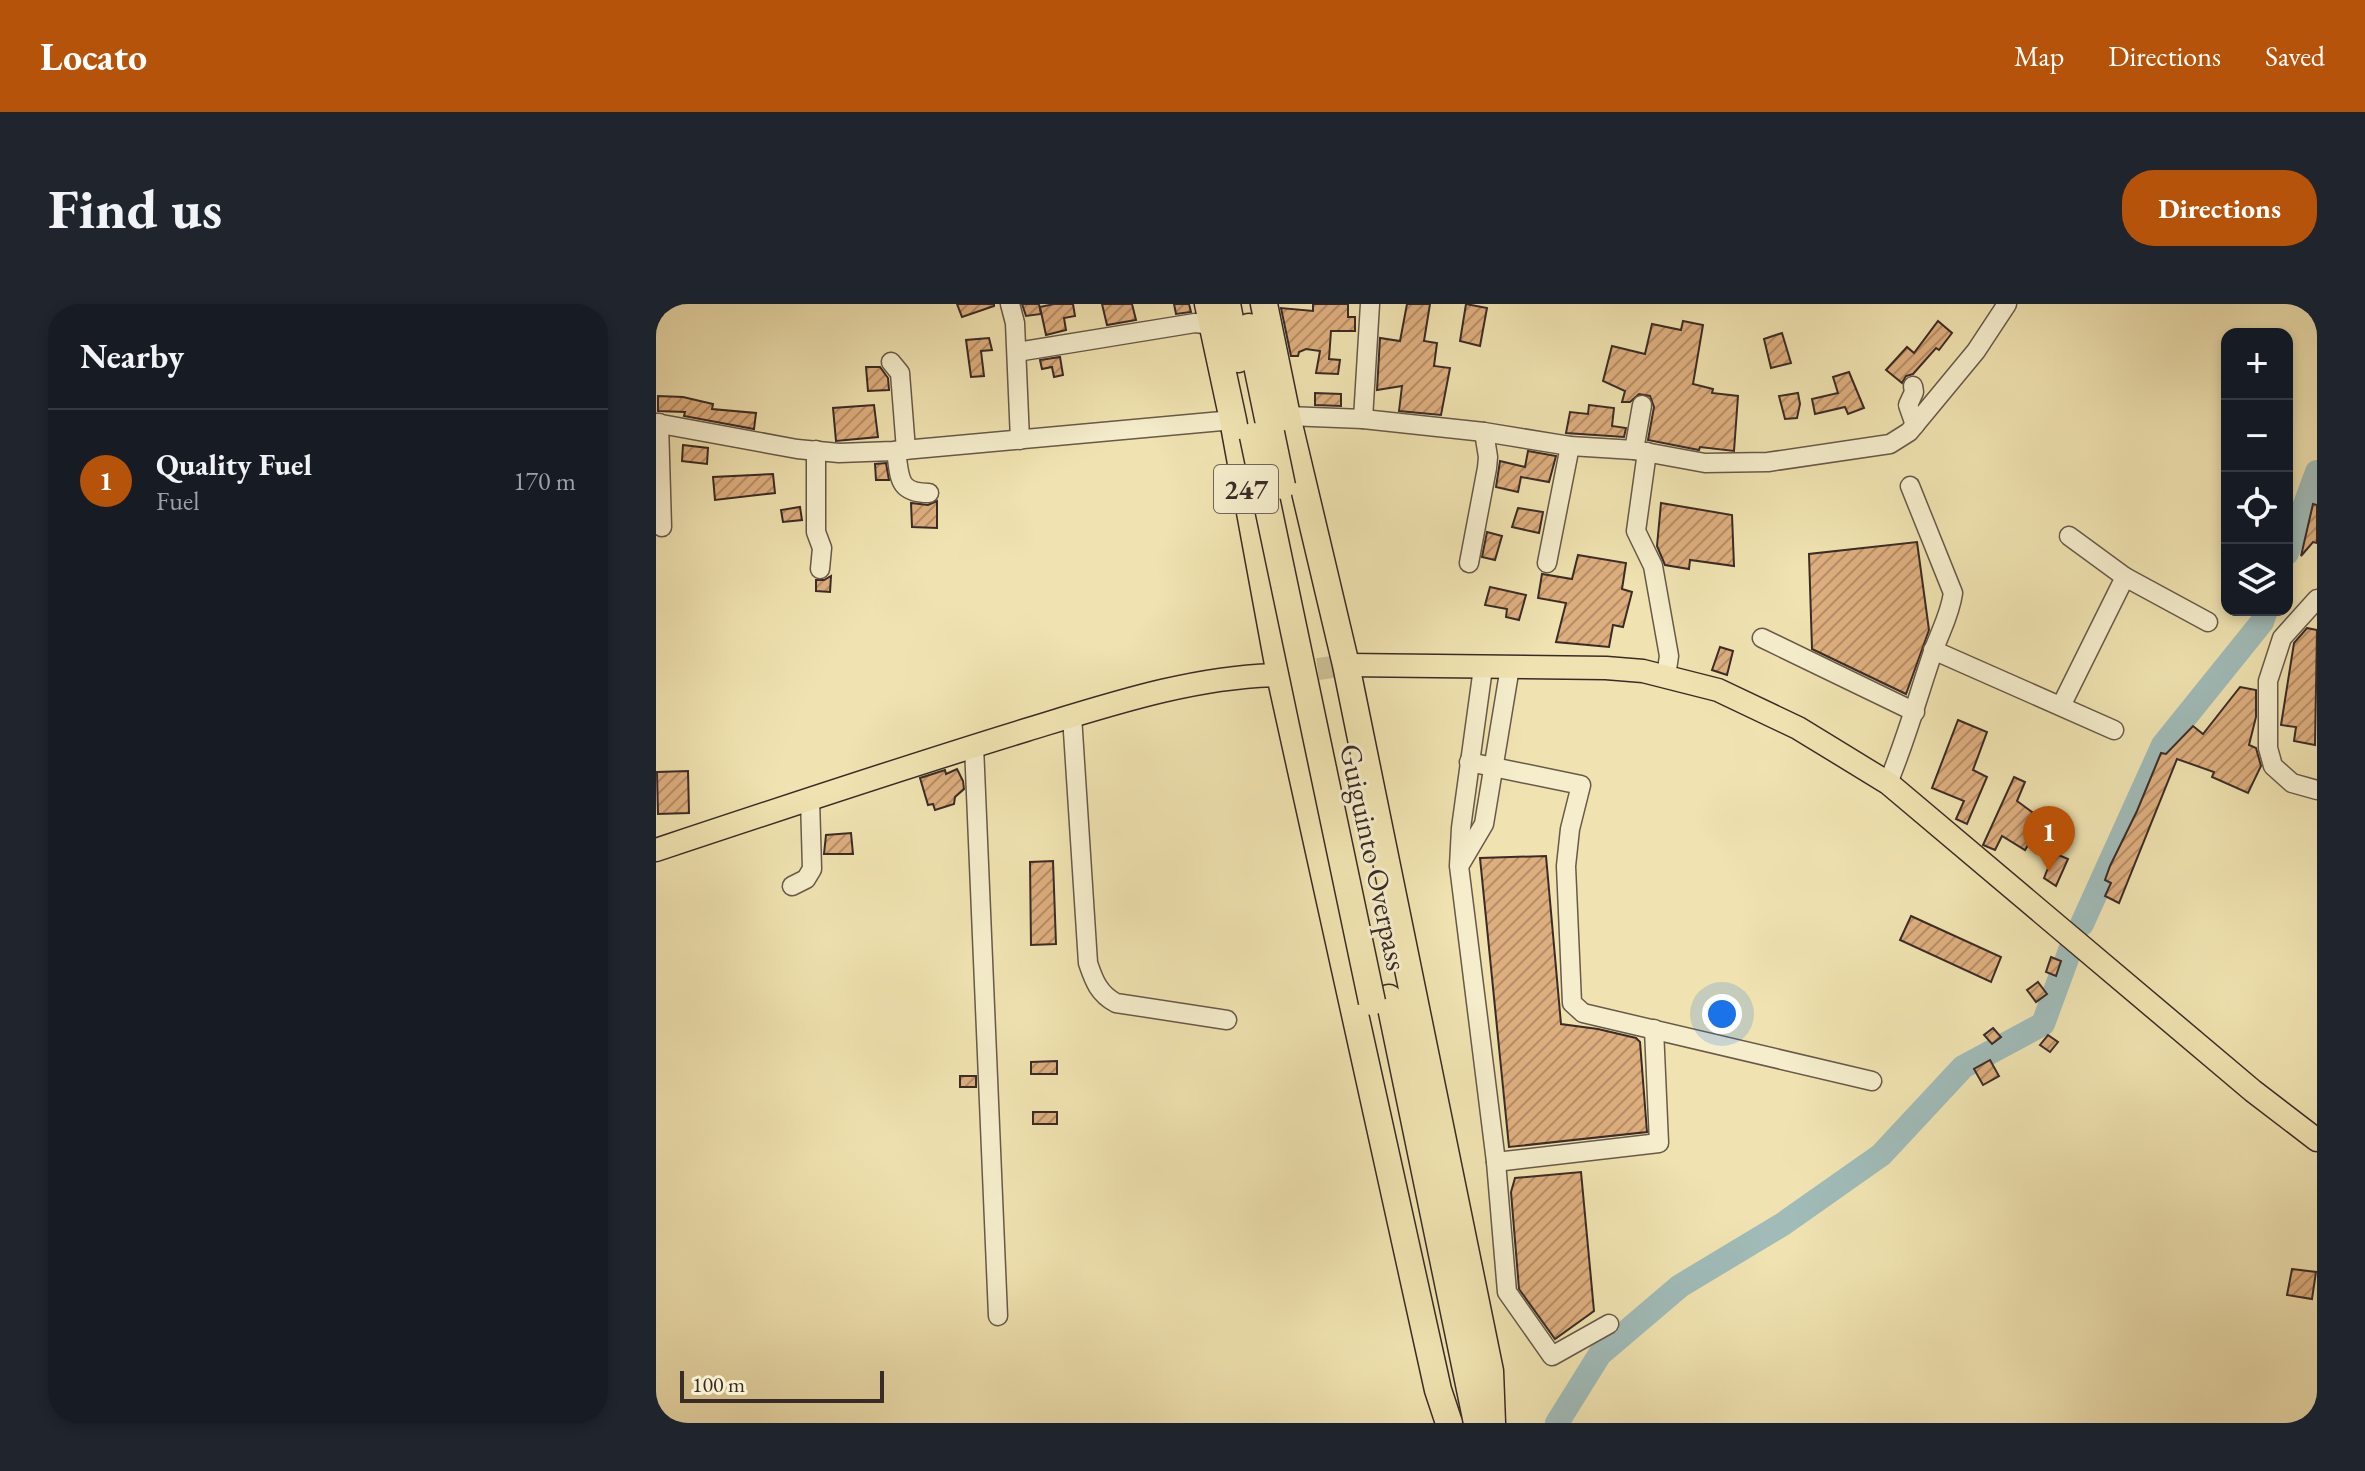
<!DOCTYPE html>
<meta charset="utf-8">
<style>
body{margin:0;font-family:"EB Garamond",serif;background:#20242c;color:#f1f3f6}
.controls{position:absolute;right:24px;top:24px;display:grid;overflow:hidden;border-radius:16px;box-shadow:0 4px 12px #0003}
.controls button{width:72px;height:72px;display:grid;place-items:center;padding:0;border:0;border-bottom:2px solid #363941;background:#171b24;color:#f1f3f6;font:40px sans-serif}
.scale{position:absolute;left:24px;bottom:20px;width:204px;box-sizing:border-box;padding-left:8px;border:4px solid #3a2b26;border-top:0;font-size:22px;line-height:28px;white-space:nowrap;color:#3a2b26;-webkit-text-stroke:6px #f5edcc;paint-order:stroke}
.you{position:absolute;left:1066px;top:710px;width:28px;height:28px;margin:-20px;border:6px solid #fff;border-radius:50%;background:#1a73e8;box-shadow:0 0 0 12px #1a73e833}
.badge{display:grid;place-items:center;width:52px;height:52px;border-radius:50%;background:#b45309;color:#fff;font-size:26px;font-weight:700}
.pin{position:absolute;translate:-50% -66px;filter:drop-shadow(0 2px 4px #0008)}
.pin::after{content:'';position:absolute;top:42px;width:28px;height:24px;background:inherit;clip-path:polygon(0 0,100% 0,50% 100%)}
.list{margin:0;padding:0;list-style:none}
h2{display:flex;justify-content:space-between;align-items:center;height:104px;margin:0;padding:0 32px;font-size:34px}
h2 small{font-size:26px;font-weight:400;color:#9ea1a6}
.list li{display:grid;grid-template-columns:52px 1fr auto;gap:24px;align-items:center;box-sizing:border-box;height:144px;padding:0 32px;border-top:2px solid #363941}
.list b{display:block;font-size:30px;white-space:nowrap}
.list p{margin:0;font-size:26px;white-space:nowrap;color:#9ea1a6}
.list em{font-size:26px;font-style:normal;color:#9ea1a6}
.icon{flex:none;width:44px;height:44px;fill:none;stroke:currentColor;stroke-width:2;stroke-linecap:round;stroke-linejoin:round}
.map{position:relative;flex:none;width:1661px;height:1119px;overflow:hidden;border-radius:32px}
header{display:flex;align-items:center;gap:48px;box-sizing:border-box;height:112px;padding:0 40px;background:#b45309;color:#fff}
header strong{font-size:38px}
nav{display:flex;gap:44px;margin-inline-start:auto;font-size:28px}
.intro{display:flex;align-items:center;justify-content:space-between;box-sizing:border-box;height:192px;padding:0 48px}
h1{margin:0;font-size:56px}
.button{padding:20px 36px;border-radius:32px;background:#b45309;color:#fff;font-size:28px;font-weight:700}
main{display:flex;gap:48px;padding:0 48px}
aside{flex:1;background:#171b24;border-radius:32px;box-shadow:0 4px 12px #0003}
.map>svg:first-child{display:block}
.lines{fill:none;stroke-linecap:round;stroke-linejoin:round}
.river{stroke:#a0bbb8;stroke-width:24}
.building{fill:url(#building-hatch);stroke:#3a2b26;stroke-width:2}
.major-tunnel{stroke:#ccbe95;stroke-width:22;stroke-dasharray:22 11;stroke-linecap:butt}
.minor-casing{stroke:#685949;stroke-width:21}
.major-casing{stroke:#3a2b26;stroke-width:25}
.highway-casing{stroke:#3a2b26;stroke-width:29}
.minor{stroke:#f5edcc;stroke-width:18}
.major{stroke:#f0e3b1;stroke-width:22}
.highway{stroke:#f0e3b1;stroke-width:26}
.highway-bridge-casing{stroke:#3a2b26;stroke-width:29;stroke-linecap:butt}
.highway-bridge{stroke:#f0e3b1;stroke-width:26}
.labels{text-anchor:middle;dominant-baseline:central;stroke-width:6;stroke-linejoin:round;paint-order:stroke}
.shield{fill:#f5edcc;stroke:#726558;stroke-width:2}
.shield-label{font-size:28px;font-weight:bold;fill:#3a2b26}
.street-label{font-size:30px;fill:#3a2b26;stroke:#f5edcc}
</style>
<header>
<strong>Locato</strong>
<nav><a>Map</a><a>Directions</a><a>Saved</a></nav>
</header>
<div class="intro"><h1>Find us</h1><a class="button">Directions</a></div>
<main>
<aside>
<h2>Nearby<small></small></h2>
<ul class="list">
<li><span class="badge">1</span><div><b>Quality Fuel</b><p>Fuel</p></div><em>170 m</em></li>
</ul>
</aside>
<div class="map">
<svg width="1661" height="1119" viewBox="0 0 1661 1119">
<defs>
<pattern id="building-hatch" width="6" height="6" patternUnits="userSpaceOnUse" patternTransform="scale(2)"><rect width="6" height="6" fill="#deae7e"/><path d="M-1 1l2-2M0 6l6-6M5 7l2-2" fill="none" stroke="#b58e67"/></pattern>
</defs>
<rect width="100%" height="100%" fill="#f0e3b1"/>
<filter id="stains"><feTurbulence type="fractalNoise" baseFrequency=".0025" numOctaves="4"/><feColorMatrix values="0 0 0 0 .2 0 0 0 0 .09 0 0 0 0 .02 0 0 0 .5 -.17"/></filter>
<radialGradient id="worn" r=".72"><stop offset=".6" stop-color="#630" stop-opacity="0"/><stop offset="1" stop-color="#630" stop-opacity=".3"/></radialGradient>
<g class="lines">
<g class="river">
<polyline points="1631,249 1661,168"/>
<polyline points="1426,620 1507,441 1606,318 1610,306"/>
<polyline points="901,1119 944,1050 1024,982 1127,920 1225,851 1307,763 1387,720 1416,641"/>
</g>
</g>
<g class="building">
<polygon points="301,0 338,0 338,2 306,13"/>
<polygon points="366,0 383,0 385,10 370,12"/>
<polygon points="398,0 417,0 419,12 408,14 410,26 390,31 384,3"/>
<polygon points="446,0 476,0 480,16 451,21"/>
<polygon points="518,0 533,0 535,8 520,10"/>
<polygon points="657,0 692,0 692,13 699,13 699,27 675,27 673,55 684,56 682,70 660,69 664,47 650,45 643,48 642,52 635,52 625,4 657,7"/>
<polygon points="751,0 774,0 768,37 781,39 778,62 794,64 785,111 743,107 746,82 721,86 724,34 744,37"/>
<polygon points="810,0 831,4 824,42 804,37"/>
<polygon points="1027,17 1047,21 1037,80 1057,85 1056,89 1082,92 1078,147 1044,143 1043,146 992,136 998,103 994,92 983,90 974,98 966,98 969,87 947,77 956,42 989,50 996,20 1025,26"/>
<polygon points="1282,17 1296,29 1283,46 1280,44 1257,70 1250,72 1246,79 1230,66 1251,43 1258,49"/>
<polygon points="1126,29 1135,59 1115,64 1108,35"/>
<polygon points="333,34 336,46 325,47 328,72 315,73 310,36"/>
<polygon points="404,53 407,71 398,73 396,63 386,65 384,56"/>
<polygon points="210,63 224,63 232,74 233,86 212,87"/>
<polygon points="1193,68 1208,104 1192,110 1189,103 1159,110 1156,95 1182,89 1177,73"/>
<polygon points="659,89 685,90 685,102 659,101"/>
<polygon points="1142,89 1144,100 1141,114 1129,115 1123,92"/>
<polygon points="2,92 27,93 57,100 56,105 100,109 98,125 28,112 29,108 2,107"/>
<polygon points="218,101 222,133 180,137 177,104"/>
<polygon points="933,101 958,104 956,122 970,124 968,133 910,129 914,108 932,110"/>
<polygon points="27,141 52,144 51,160 26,157"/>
<polygon points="872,147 900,152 893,178 865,173 862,188 840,183 844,157 869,163"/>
<polygon points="230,159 233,176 220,176 219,160"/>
<polygon points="117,170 119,189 59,196 57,173"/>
<polygon points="281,197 281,224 256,223 255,199 272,201"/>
<polygon points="1005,199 1076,211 1078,262 1034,256 1033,265 1009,261 1001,242"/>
<polygon points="1657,200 1661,201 1661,239 1657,238 1645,252"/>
<polygon points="144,203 146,216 127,218 125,206"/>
<polygon points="862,204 887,208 883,229 856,223"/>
<polygon points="831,228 846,232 839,256 826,253"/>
<polygon points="1261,238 1273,326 1250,390 1156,345 1153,250"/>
<polygon points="922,251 970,259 966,285 976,288 967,323 957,321 953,343 900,338 910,299 882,294 886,270 916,275"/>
<polygon points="175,272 174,288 160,287 160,276 168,276"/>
<polygon points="834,283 870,291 863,316 850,313 851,305 829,301"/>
<polygon points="1651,324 1661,326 1659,441 1638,437 1640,423 1625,421 1638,339"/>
<polygon points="1064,343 1077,347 1071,371 1056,366"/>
<polygon points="1584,383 1600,386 1600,413 1593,441 1600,444 1605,462 1592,489 1556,473 1558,468 1521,455 1463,599 1449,592 1455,579 1449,576 1454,562 1481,507 1505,449 1510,450 1537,422 1547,430"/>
<polygon points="1302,416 1331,428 1317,466 1331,473 1311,520 1300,515 1308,497 1276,484"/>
<polygon points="301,465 307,477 308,485 299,493 298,500 279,506 277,500 272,501 264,474 289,466 290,470"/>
<polygon points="32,467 33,509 2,510 1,468"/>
<polygon points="1358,473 1369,478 1361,497 1387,516 1369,546 1346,532 1339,546 1327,541"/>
<polygon points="195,529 197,550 168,550 170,531"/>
<polygon points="1398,549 1412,555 1400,582 1388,574"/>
<polygon points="890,552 905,720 942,725 980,734 984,738 991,828 853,843 824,554"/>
<polygon points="397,557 400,640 375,641 374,558"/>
<polygon points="1255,612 1345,653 1335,678 1244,636"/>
<polygon points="1395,653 1405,657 1400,672 1390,668"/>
<polygon points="1382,678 1391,690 1380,698 1371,686"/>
<polygon points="1337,724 1345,733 1336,740 1328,731"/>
<polygon points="1392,731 1402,738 1394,748 1384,741"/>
<polygon points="1334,756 1343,772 1327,781 1318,765"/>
<polygon points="401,757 401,770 375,770 375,758"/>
<rect x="304" y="772" width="16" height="11"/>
<rect x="377" y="808" width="24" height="12"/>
<polygon points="925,868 938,1007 899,1035 863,985 855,888 859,874"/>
<polygon points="1636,965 1660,968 1656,995 1631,991"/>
</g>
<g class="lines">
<polyline class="major-tunnel" points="629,370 690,361"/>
<defs>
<g id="minor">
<polyline points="354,0 359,19 364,136"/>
<polyline points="361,48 539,19 557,21"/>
<polyline points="235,58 244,69 250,146"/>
<polyline points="1257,82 1258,88 1252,101 1259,121"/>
<polyline points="631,112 707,115 828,128 914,142 978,146 1049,159 1112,158 1234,140 1253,128 1320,47 1351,0"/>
<polyline points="707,115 714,0"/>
<polyline points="0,119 141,145 183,149 237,147 577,116"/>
<polyline points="3,119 6,223"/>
<polyline points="160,146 160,228 166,244 164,265"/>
<polyline points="978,146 986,101"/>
<path d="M240,147c4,26 1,42 33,42"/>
<polyline points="991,148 980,227 997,262 1013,352 1010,372"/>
<polyline points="813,259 831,164 832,153 828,128"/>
<polyline points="891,259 914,142"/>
<polyline points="1469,273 1552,318"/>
<polyline points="1661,295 1626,334 1612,377 1612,444 1617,462 1636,479 1661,486"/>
<polyline points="1106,334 1259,408"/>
<polyline points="1277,346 1458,426"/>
<polyline points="827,364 805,524 803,562 840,858 851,988 896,1052 953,1020"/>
<polyline points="1405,402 1469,273 1413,232"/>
<path d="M416,412l16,247c6,18 11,31 28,40l111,17"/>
<polyline points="318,442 342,1012"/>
<polyline points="813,458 925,481 914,525 910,562 916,699 927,709 1216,777"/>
<path d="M1232,479c18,-43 30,-87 45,-131 7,-20 17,-37 20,-59l-43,-107"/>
<polyline points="805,559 828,520 854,363"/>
<polyline points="136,582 150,575 156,565 154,495"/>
<polyline points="840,858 1003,839 998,725"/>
</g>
<g id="major">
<polyline points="690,361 950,364 987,367 1062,386 1142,424 1232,479 1597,787 1661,836"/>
<path d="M0,546c123,-41 246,-82 370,-120 82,-25 168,-54 254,-55"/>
</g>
<g id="highway">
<polyline points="552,0 577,116 624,371 782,1086 793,1119"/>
<polyline points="571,0 582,55"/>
<polyline points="608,0 631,112 690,361 834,1067 836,1119"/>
<polyline points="593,23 615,129"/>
<polyline points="733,694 821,1119"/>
</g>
</defs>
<use href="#minor" class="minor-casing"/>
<use href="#major" class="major-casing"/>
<use href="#highway" class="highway-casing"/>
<use href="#minor" class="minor"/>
<use href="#major" class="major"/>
<use href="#highway" class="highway"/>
<defs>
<g id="highway-bridge">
<polyline points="615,129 626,182"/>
<polyline points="597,132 716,698"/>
</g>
</defs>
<use href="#highway-bridge" class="highway-bridge-casing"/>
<use href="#highway-bridge" class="highway-bridge"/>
</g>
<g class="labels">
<rect class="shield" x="558" y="161" width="64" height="48" rx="6"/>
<g class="shield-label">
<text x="590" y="185">247</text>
</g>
<g class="street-label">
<text transform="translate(718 553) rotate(78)">Guiguinto Overpass</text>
</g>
</g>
<rect width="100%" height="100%" filter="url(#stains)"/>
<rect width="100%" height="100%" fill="url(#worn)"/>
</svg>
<div class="controls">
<button>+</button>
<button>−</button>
<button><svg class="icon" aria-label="locate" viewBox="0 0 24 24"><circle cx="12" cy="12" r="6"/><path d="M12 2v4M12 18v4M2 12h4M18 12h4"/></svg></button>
<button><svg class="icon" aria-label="layers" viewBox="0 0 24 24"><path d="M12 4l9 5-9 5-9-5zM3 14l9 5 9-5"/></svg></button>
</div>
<div class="scale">100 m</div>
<div class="you"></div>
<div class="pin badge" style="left:1393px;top:568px">1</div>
</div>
</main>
